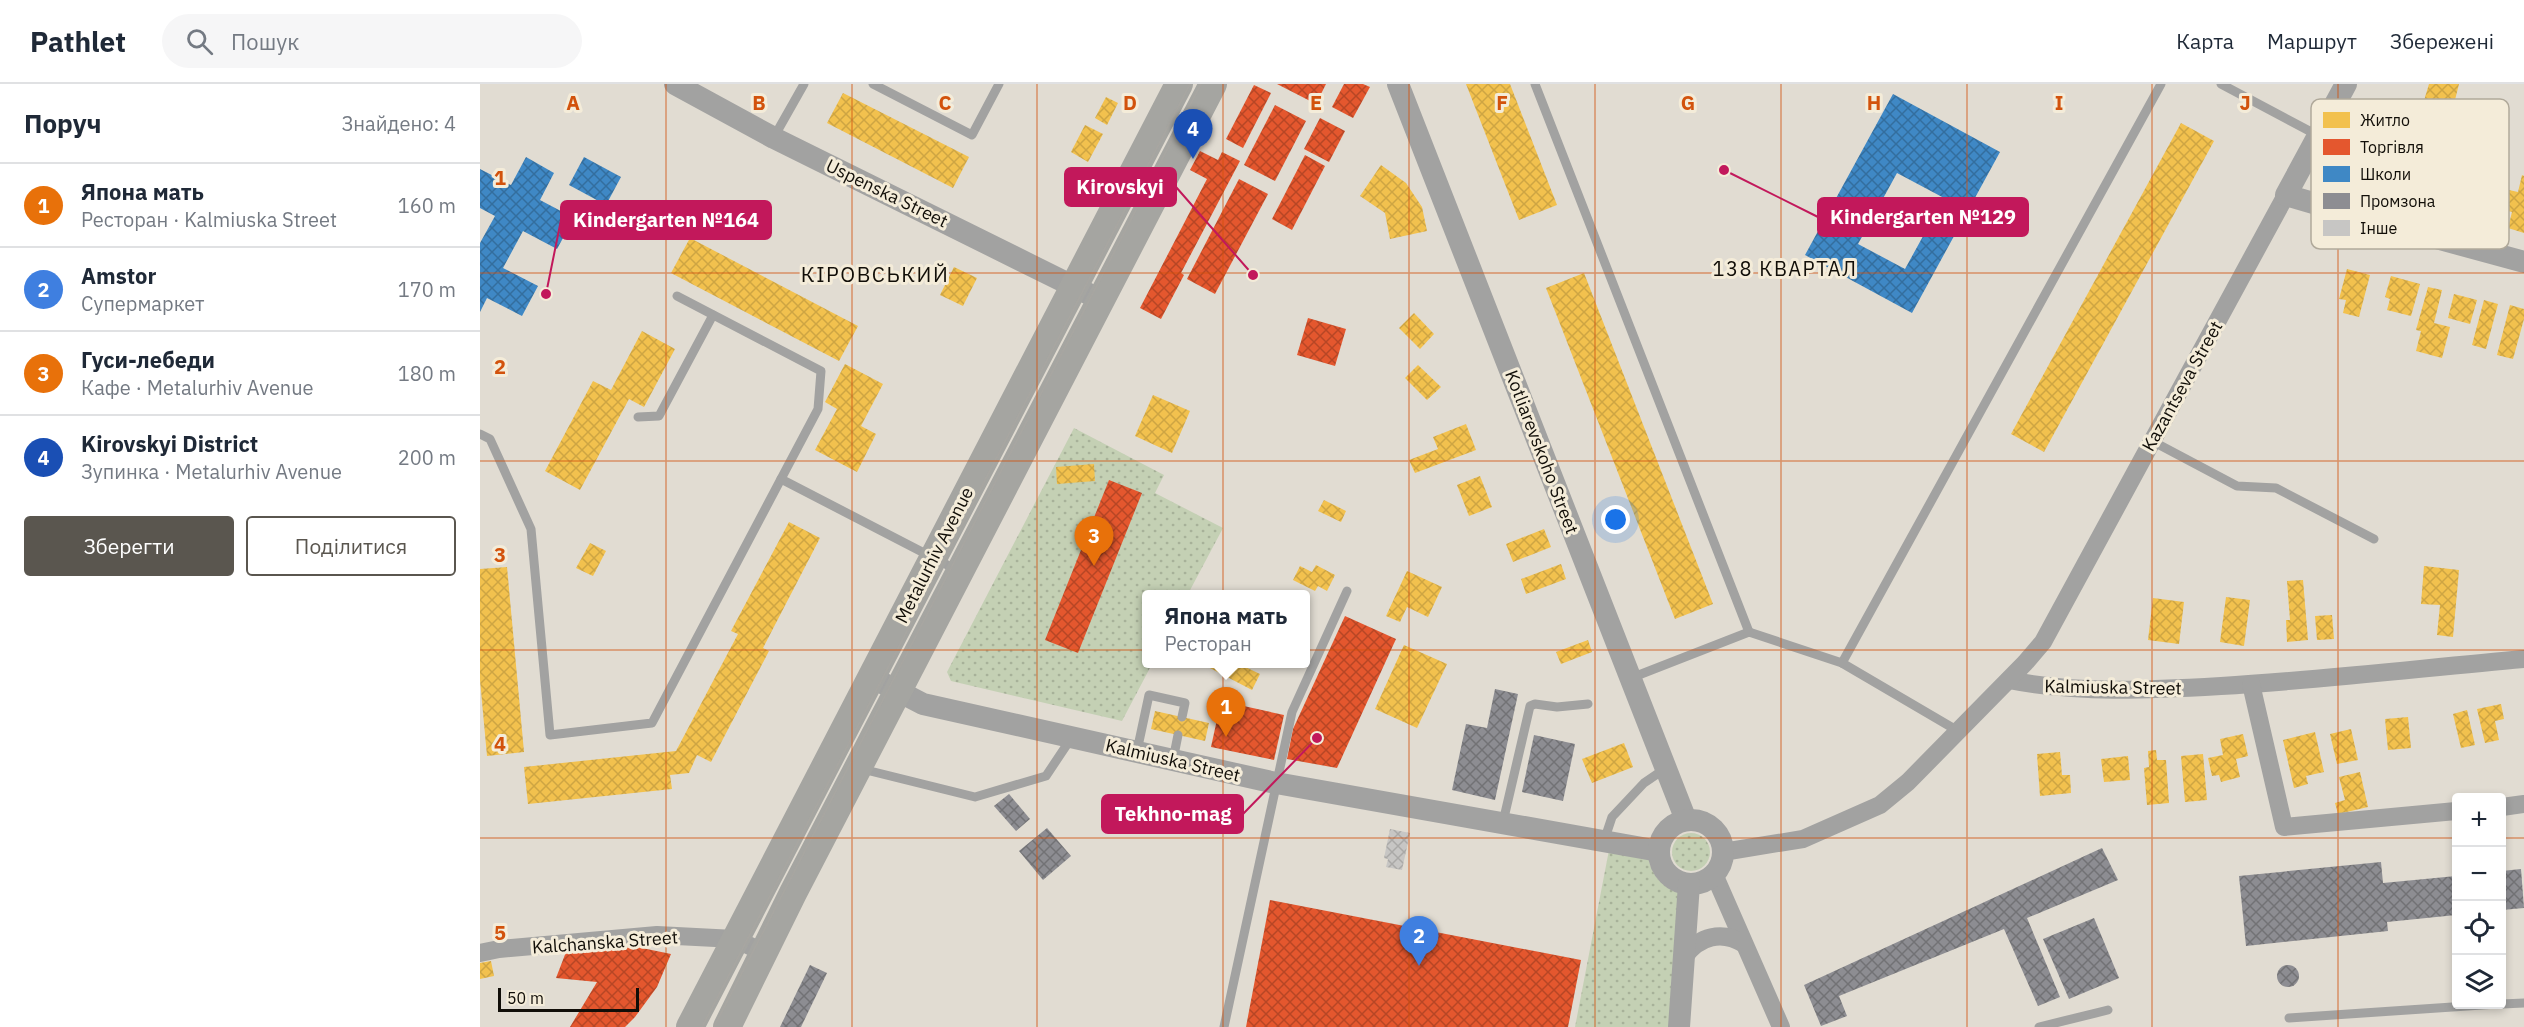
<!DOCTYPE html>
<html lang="uk">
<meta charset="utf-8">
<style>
body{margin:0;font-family:"IBM Plex Sans",sans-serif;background:#f6f6f7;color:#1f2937}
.controls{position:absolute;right:18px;bottom:18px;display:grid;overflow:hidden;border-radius:6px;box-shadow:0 3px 9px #0003}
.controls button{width:54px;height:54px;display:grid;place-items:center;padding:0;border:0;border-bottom:2px solid #e0e1e3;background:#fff;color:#1f2937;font:30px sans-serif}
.scale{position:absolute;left:18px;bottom:15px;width:141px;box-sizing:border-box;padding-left:6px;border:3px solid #110e08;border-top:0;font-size:16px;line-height:21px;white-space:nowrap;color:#110e08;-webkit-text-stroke:4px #f4ecd9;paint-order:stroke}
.you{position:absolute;left:1136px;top:436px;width:21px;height:21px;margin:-15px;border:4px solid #fff;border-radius:50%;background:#1a73e8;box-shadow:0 0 0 9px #1a73e833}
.badge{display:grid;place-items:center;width:39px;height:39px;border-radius:50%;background:#5a564f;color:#fff;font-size:20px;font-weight:700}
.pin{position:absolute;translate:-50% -50px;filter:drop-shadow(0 2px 3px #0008)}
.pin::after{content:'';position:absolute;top:32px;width:21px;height:18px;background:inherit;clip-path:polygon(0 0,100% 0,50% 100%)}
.popup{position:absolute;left:662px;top:506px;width:168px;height:78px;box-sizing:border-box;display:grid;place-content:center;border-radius:6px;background:#fff;filter:drop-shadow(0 2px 4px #0005);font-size:20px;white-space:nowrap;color:#747a83}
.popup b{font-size:22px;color:#1f2937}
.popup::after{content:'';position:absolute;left:50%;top:100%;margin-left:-12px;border:12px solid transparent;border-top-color:#fff}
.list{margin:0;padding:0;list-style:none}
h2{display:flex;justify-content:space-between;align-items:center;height:78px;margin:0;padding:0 24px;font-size:26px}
h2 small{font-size:20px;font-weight:400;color:#747a83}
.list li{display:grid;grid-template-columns:39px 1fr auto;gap:18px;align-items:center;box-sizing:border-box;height:84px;padding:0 24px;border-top:2px solid #e0e1e3}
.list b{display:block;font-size:22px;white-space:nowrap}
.list p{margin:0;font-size:20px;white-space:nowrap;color:#747a83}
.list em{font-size:20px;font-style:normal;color:#747a83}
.actions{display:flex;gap:12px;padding:18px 24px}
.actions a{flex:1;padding:14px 0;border:2px solid #5a564f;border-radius:6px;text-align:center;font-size:21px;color:#5a564f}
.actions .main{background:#5a564f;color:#fff}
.icon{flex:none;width:33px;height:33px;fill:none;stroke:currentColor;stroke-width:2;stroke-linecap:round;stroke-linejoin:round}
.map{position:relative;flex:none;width:2044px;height:943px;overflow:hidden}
header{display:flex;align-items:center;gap:36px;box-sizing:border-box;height:84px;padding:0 30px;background:#fff;border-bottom:2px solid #e0e1e3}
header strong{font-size:28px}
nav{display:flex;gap:33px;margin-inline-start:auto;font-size:21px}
.search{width:420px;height:54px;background:#f6f6f7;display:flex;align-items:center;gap:15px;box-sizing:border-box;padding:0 21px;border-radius:33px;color:#747a83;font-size:22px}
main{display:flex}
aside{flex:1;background:#fff}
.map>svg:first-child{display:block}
.green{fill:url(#green-dots)}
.homes{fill:url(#homes-cross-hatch)}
.shops{fill:url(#shops-cross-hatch)}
.schools{fill:url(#schools-cross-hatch);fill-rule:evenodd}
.industry{fill:url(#industry-cross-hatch)}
.building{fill:url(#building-cross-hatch)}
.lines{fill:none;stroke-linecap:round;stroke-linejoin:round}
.service{stroke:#a2a2a1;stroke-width:9}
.minor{stroke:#a2a2a1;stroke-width:18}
.tertiary{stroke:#a2a2a1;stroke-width:22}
.primary{stroke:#a5a5a1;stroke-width:28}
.tram{stroke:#a8a6a1;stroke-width:1.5}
.grid{fill:none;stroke:#d2520c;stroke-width:1.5;stroke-opacity:0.55}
.labels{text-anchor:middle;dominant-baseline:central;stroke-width:6;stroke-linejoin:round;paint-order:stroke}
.street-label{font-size:18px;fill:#110e08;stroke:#f4ecd9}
.neighbourhood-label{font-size:20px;letter-spacing:1.5px;fill:#110e08;stroke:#f4ecd9}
.quarter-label{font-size:21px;letter-spacing:1.5px;fill:#110e08;stroke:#f4ecd9}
.key{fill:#f4ecd9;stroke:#b0a99a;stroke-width:1.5}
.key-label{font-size:16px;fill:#110e08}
.grid-label{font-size:20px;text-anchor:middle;font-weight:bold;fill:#d2520c;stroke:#f4ecd9;stroke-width:6;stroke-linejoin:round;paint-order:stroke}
.leader{fill:none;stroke:#c2185b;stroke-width:2}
.callout-dot{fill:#c2185b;stroke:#f4ecd9;stroke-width:2}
.callout{fill:#c2185b;stroke:#c2185b;stroke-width:2}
.callout-label{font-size:20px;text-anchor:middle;font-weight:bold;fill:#fff}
</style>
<header>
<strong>Pathlet</strong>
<div class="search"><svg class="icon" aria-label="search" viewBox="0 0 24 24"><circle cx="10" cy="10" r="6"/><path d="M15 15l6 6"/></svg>Пошук</div>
<nav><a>Карта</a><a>Маршрут</a><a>Збережені</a></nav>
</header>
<main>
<aside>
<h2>Поруч<small>Знайдено: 4</small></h2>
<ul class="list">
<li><span class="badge" style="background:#e8710a">1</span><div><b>Япона мать</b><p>Ресторан · Kalmiuska Street</p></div><em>160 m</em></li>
<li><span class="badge" style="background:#3f7fe0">2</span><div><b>Amstor</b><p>Супермаркет</p></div><em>170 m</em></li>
<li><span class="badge" style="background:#e8710a">3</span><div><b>Гуси-лебеди</b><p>Кафе · Metalurhiv Avenue</p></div><em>180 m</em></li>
<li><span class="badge" style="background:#1a4fb4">4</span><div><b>Kirovskyi District</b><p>Зупинка · Metalurhiv Avenue</p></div><em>200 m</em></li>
</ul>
<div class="actions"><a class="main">Зберегти</a><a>Поділитися</a></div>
</aside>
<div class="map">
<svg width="2044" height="943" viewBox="0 0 2044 943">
<defs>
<pattern id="green-dots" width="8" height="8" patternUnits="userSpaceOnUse" patternTransform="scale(1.5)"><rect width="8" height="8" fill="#c4d0b4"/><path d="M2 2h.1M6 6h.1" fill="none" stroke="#a7b199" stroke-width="1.8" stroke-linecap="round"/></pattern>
<pattern id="homes-cross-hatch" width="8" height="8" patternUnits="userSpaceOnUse" patternTransform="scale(1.5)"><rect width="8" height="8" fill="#f2c14e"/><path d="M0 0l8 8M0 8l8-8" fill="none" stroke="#cea543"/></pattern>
<pattern id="shops-cross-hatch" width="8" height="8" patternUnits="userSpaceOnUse" patternTransform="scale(1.5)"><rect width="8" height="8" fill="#e4572e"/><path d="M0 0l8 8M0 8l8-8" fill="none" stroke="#b74625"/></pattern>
<pattern id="schools-cross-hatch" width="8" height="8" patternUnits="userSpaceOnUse" patternTransform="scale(1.5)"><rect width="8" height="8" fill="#3f88c5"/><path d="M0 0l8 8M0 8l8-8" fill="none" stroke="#336e9e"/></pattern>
<pattern id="industry-cross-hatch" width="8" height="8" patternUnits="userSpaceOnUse" patternTransform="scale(1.5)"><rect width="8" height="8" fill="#8d8d92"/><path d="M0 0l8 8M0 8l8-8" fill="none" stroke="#727275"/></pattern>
<pattern id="building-cross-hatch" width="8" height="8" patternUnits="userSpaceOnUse" patternTransform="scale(1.5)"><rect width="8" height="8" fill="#c7c6c4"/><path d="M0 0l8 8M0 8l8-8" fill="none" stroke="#aaa9a7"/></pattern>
</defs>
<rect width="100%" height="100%" fill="#e1dcd2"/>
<g class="green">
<polygon points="594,344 684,391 675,409 743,444 708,510 666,510 666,580 672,580 642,637 471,597 467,588"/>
<circle cx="1211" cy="768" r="19"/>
<path d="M1129,766l39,7c4,19 14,30 32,36l-10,134h-95z"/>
</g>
<g class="homes">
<polygon points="986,0 1030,0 1077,121 1039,136"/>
<polygon points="1949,0 1979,0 1972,28 1943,20"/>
<polygon points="363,9 489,73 473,104 347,39"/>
<polygon points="626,13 638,19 627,41 615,34"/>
<polygon points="1701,39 1734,57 1564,368 1531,350"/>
<polygon points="605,41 623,50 608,78 591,68"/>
<polygon points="1949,60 1970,66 1954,127 1917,117 1931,64 1947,68"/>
<polygon points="901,81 926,99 942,123 947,147 910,155 905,129 880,112"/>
<polygon points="1984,86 2010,93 1996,143 1976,138 1983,109 1978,107"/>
<polygon points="2042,91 2044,92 2044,149 2028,144 2032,128 2024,126 2029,106 2038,108"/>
<polygon points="210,154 378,242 359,277 191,189"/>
<polygon points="474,183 497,194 483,222 460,211"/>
<polygon points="1867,185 1890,191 1879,233 1863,229 1866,216 1859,215"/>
<polygon points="1104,189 1233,520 1195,535 1066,204"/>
<polygon points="1911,192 1940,200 1931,232 1907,226 1910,215 1905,213"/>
<polygon points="1948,203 1962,206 1954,239 1970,243 1962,274 1936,267 1941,247 1936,246"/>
<polygon points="1974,210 1997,216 1990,240 1968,234"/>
<polygon points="2004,216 2018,220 2006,265 1992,261"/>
<polygon points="2030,221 2044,225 2044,235 2033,275 2017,271"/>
<polygon points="934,229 954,250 940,265 919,244"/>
<polygon points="162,247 195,265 164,323 149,315 100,406 65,387 113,297 131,306"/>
<polygon points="365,280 403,300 381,342 396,350 377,388 335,366 357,325 345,318"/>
<polygon points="938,281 961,303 947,316 925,294"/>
<polygon points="673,311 710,327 692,369 655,352"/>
<polygon points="986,340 996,366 935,389 929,376 958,365 953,353"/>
<polygon points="614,380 615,397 577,400 576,383"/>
<polygon points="1000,392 1012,423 989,432 977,401"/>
<polygon points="844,416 866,427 861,438 838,427"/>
<polygon points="309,438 340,454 283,564 289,567 231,678 217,671 209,689 190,691 192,705 48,720 44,683 196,667 258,550 251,547"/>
<polygon points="1064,445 1071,463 1033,478 1026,460"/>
<polygon points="110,459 126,467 113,492 96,484"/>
<polygon points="1081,480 1086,495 1046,510 1041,495"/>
<polygon points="836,481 855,491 847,507 838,502 835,507 813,496 820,482 832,488"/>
<polygon points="1944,482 1979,486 1973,553 1957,551 1960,521 1941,520"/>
<polygon points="27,483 44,668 7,672 0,596 0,485"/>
<polygon points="927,487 962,503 948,533 927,523 920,538 906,532"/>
<polygon points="1823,496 1828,556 1807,558 1806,536 1810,536 1807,497"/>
<polygon points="1746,513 1770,516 1764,562 1740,558"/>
<polygon points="1673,514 1704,518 1699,560 1668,556"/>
<polygon points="1852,531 1854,555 1837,556 1835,532"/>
<polygon points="1108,556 1112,568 1081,580 1076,568"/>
<polygon points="924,561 967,580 937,644 895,625"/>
<polygon points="730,580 759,580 780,590 772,606 728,583"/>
<polygon points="2021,620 2024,635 2015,637 2019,656 2005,659 1997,625"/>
<polygon points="1987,626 1995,661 1981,664 1973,630"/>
<polygon points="675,627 729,639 725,657 671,645"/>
<polygon points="1928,633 1931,664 1908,666 1905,635"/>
<polygon points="1871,645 1878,676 1857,680 1850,650"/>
<polygon points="1835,648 1844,688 1826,692 1828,700 1814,704 1803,656"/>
<polygon points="1763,650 1768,672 1756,675 1760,693 1741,698 1739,691 1732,692 1728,674 1743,671 1740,655"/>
<polygon points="1144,659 1153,683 1112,699 1102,675"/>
<polygon points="1676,666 1677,676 1686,676 1689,719 1667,721 1664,684 1669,683 1668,667"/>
<polygon points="1580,668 1582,691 1590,691 1591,709 1560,712 1557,670"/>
<polygon points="1723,670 1727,716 1705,718 1701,672"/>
<polygon points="1648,672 1650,696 1624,698 1621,675"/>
<polygon points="1880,688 1888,723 1858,730 1855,719 1865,716 1859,693"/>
<polygon points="11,877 14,892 0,895 0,879"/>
</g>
<g class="shops">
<polygon points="797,0 846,0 836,20"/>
<polygon points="864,0 883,0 890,3 873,34 852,23"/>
<polygon points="774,1 791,9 763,64 746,55"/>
<polygon points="795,21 826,37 795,97 764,81"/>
<polygon points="840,34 865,47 849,78 824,65"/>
<polygon points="720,67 738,76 742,68 760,77 701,189 704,191 681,235 660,224 727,95 710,86"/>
<polygon points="825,71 845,82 812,146 792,135"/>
<polygon points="759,95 788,110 735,210 707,195"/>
<polygon points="828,234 866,245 855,282 817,271"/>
<polygon points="629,396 662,409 598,569 565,556"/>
<polygon points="865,532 916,555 857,684 807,675 813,645"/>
<polygon points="741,617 804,631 794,676 731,663"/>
<polygon points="790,816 1101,876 1088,943 766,943"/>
<polygon points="157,863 191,870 177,903 155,933 145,943 90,943 117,898 76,894 86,868"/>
</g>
<g class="schools">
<path d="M1413,10l107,58 -88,161 -107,-58zM1417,89l47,25 -39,71 -47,-25z"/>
<polygon points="46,73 74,89 60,116 94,134 77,165 43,147 23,184 58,202 42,232 7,214 0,228 0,159 15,132 0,124 0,85 31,101"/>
<polygon points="104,73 141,93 126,121 89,101"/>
</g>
<g class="industry">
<polygon points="1015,605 1038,610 1015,716 972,706 986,640 1007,644"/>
<polygon points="1054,651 1095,660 1083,717 1042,708"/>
<polygon points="529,710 550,735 536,747 514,722"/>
<polygon points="567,744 591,772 563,796 539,767"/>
<polygon points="1622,764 1638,796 1547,834 1580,913 1558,922 1524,845 1359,912 1367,932 1341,942 1324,901"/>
<polygon points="1901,778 1903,799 1976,792 1976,831 1907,838 1908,847 1766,862 1759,792"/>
<polygon points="2041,785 2044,824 2022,826 2022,787"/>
<polygon points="1614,834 1639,894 1589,915 1563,855"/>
<polygon points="330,881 347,889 321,943 300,943"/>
<circle cx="1808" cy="892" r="11"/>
</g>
<polygon class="building" points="910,745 930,749 922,786 906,783 908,775 904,774"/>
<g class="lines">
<g class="service">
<polyline points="393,0 492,51 519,0"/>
<polyline points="1055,0 1269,548"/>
<polyline points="1741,0 1837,51"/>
<polyline points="294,53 324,0"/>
<polyline points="158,333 179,332 233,231"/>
<polyline points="0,350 10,355 51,445 70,651 172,639 338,325 341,287 197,212"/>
<polyline points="1672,357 1757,402 1796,404 1894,455"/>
<polyline points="301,395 477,486"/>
<polyline points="1362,579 1681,0"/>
<polyline points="1151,594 1269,548 1362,579 1478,647"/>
<polyline points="657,667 669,611 705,619 702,633"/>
<polyline points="693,676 698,651"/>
<polyline points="382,685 495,713 566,692 592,653"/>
<polyline points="1023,738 1050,622 1055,620 1077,623 1108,620"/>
<polyline points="1124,757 1132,733 1164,699 1186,684"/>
<polyline points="2022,920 2044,919"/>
<polyline points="1809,934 2017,920"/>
<polyline points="744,943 812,628 867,507"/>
<polyline points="1559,943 1628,926"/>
</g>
<g class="minor">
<path d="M1529,596c69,14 141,10 212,6 101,-6 202,-18 303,-27"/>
<polyline points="1771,600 1804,743 1976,727"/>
<polyline points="2022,723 2044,720"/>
<polyline points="1243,768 1323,755 1400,721 1428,698 1545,579 1563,558 1806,111"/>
<polyline points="1234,790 1301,943"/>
<polyline points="0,869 19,865 177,851 255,855 283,868"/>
<path d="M1204,873c15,-21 38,-27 60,-13"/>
</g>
<g class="tertiary">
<polyline points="195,0 294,54 621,216"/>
<polyline points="918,0 1206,736"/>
<polyline points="1866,0 1806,111 1905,140 2044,178"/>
<polyline points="391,593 443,620 693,676 796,699 1179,767"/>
<circle cx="1211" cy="768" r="32"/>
<polyline points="1199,943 1209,800"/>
</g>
<g class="primary">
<polyline points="210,943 699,0"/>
<polyline points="247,943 313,809 733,0"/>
</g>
<g class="tram">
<polyline points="222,943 710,0"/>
<polyline points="234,943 721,0"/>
</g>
</g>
<path class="grid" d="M186,0v943M372,0v943M557,0v943M743,0v943M929,0v943M1115,0v943M1301,0v943M1487,0v943M1672,0v943M1858,0v943M0,189h2044M0,377h2044M0,566h2044M0,754h1976M2022,754h22"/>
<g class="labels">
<g class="street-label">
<text transform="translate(407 109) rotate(26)">Uspenska Street</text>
<text transform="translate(1702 302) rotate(-61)">Kazantseva Street</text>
<text transform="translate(1062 368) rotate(69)">Kotliarevskoho Street</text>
<text transform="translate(454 471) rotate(-63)">Metalurhiv Avenue</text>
<text transform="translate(1633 603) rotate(1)">Kalmiuska Street</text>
<text transform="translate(693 676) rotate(13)">Kalmiuska Street</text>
<text transform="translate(125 858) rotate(-4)">Kalchanska Street</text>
</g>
<g class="neighbourhood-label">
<text x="1305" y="184">138 КВАРТАЛ</text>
</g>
<g class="quarter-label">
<text x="395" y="190">КІРОВСЬКИЙ</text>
</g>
</g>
<rect x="1831" y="15" width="198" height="150" rx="9" class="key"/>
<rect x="1843" y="28" width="27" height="16" fill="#f2c14e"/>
<rect x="1843" y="55" width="27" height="16" fill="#e4572e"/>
<rect x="1843" y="82" width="27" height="16" fill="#3f88c5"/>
<rect x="1843" y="109" width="27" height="16" fill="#8d8d92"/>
<rect x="1843" y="136" width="27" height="16" fill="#c7c6c4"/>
<g class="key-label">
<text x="1880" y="42">Житло</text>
<text x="1880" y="69">Торгівля</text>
<text x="1880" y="96">Школи</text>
<text x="1880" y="123">Промзона</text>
<text x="1880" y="150">Інше</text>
</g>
<g class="grid-label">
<text x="93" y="26">A</text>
<text x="279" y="26">B</text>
<text x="465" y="26">C</text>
<text x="650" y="26">D</text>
<text x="836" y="26">E</text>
<text x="1022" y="26">F</text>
<text x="1208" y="26">G</text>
<text x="1394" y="26">H</text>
<text x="1579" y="26">I</text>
<text x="1765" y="26">J</text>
<text x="20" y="101">1</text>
<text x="20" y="290">2</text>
<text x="20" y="478">3</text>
<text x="20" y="667">4</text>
<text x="20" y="856">5</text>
</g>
<path class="leader" d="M773 191L696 103M1244 86L1338 133M66 210L81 136M837 654L763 730"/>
<g class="callout-dot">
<circle cx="773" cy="191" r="6"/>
<circle cx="1244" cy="86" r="6"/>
<circle cx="66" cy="210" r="6"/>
<circle cx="837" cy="654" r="6"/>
</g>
<g class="callout">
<rect x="585" y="84" width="111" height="38" rx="6"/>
<rect x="1338" y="114" width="210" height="38" rx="6"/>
<rect x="81" y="117" width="210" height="38" rx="6"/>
<rect x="622" y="711" width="141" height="38" rx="6"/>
</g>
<g class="callout-label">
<text x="640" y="110">Kirovskyi</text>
<text x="1443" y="140">Kindergarten №129</text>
<text x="186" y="143">Kindergarten №164</text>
<text x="693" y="737">Tekhno-mag</text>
</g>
</svg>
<div class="controls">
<button>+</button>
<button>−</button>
<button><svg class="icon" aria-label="locate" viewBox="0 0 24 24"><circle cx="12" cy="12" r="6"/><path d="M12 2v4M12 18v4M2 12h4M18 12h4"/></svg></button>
<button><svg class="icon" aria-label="layers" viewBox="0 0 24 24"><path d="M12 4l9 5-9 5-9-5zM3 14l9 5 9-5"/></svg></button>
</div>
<div class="scale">50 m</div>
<div class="you"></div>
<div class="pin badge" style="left:746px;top:653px;background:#e8710a">1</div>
<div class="popup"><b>Япона мать</b>Ресторан</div>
<div class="pin badge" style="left:939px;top:882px;background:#3f7fe0">2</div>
<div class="pin badge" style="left:614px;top:482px;background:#e8710a">3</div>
<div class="pin badge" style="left:713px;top:75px;background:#1a4fb4">4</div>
</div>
</main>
